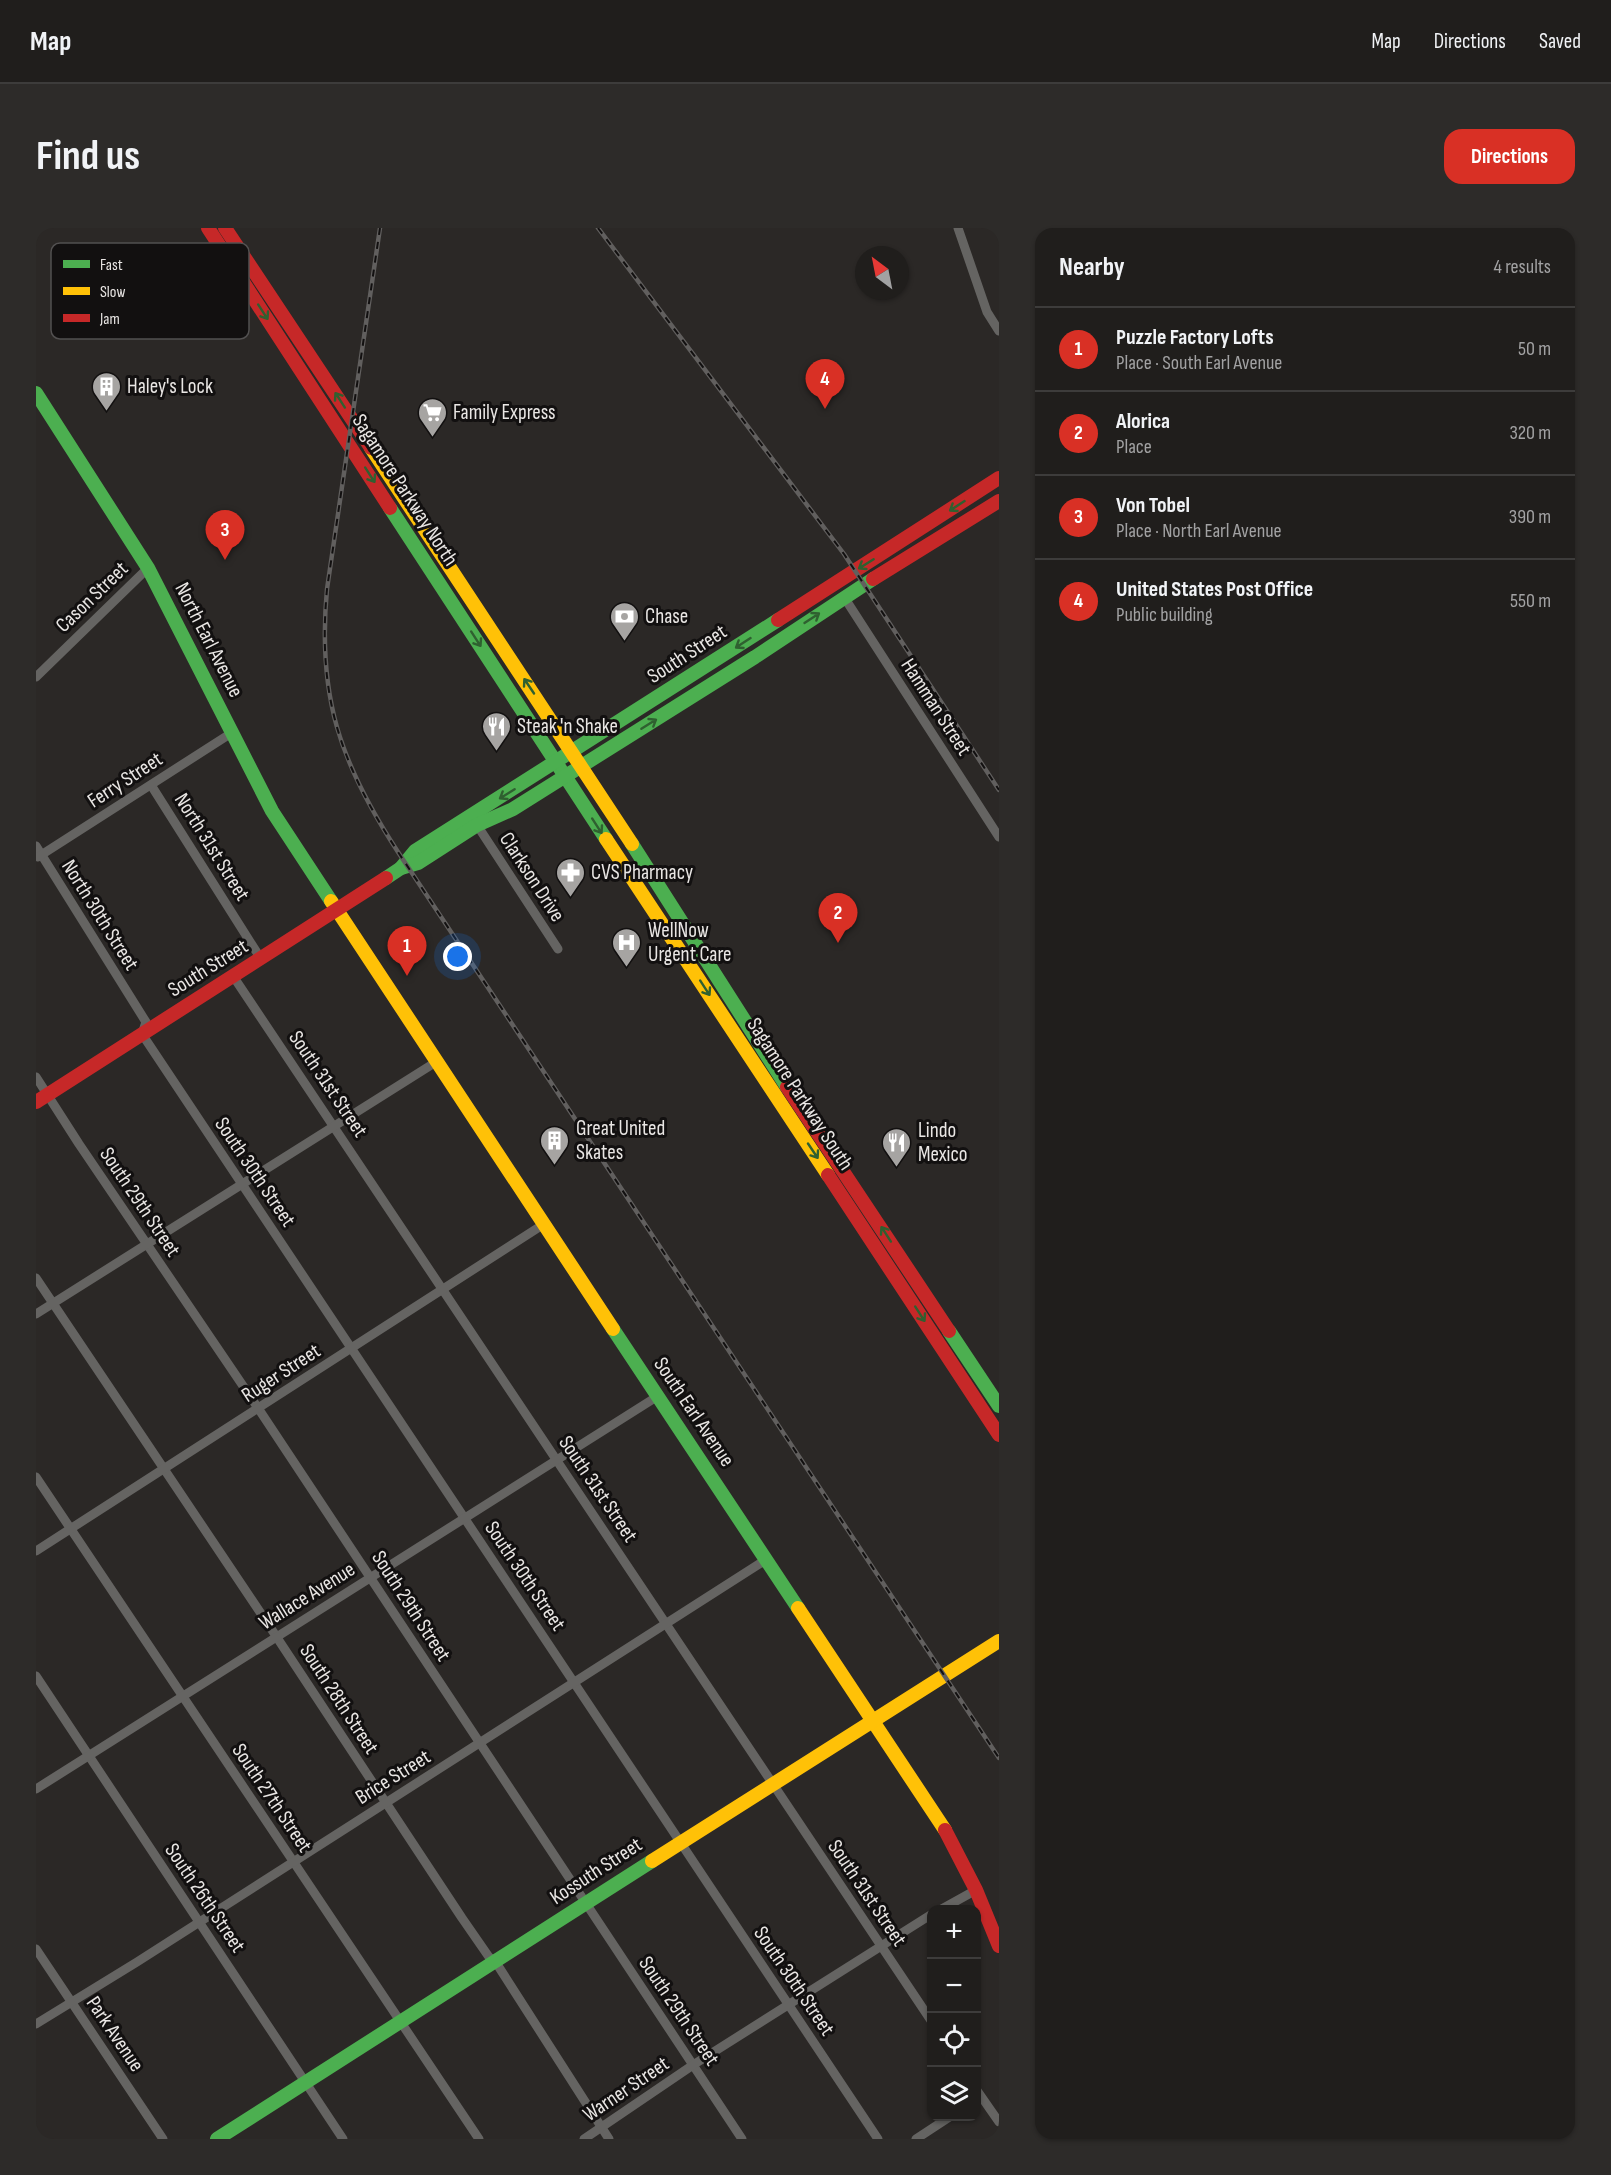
<!DOCTYPE html>
<meta charset="utf-8">
<style>
body{margin:0;font-family:"Sofia Sans Condensed",sans-serif;background:#2d2b29;color:#f1f3f6}
.controls{position:absolute;right:18px;bottom:18px;display:grid;overflow:hidden;border-radius:12px;box-shadow:0 2px 4px #0004}
.controls button{width:54px;height:54px;display:grid;place-items:center;padding:0;border:0;border-bottom:2px solid #3d3c3b;background:#201e1c;color:#f1f3f6;font:30px sans-serif}
.compass{position:absolute;left:819px;top:18px;width:54px;height:54px;border-radius:50%;background:#201e1c;box-shadow:0 2px 4px #0004;rotate:328deg}
.you{position:absolute;left:422px;top:729px;width:21px;height:21px;margin:-15px;border:4px solid #fff;border-radius:50%;background:#1a73e8;box-shadow:0 0 0 9px #1a73e833}
.badge{display:grid;place-items:center;width:39px;height:39px;border-radius:50%;background:#d93025;color:#fff;font-size:20px;font-weight:700}
.pin{position:absolute;translate:-50% -50px;filter:drop-shadow(0 2px 3px #0008)}
.pin::after{content:'';position:absolute;top:32px;width:21px;height:18px;background:inherit;clip-path:polygon(0 0,100% 0,50% 100%)}
.list{margin:0;padding:0;list-style:none}
h2{display:flex;justify-content:space-between;align-items:center;height:78px;margin:0;padding:0 24px;font-size:26px}
h2 small{font-size:20px;font-weight:400;color:#a2a2a3}
.list li{display:grid;grid-template-columns:39px 1fr auto;gap:18px;align-items:center;box-sizing:border-box;height:84px;padding:0 24px;border-top:2px solid #3d3c3b}
.list b{display:block;font-size:22px;white-space:nowrap}
.list p{margin:0;font-size:20px;white-space:nowrap;color:#a2a2a3}
.list em{font-size:20px;font-style:normal;color:#a2a2a3}
.icon{flex:none;width:33px;height:33px;fill:none;stroke:currentColor;stroke-width:2;stroke-linecap:round;stroke-linejoin:round}
.map{position:relative;flex:none;width:963px;height:1911px;overflow:hidden;border-radius:18px}
header{display:flex;align-items:center;gap:36px;box-sizing:border-box;height:84px;padding:0 30px;background:#201e1c;border-bottom:2px solid #3d3c3b}
header strong{font-size:28px}
nav{display:flex;gap:33px;margin-inline-start:auto;font-size:21px}
.intro{display:flex;align-items:center;justify-content:space-between;box-sizing:border-box;height:144px;padding:0 36px}
h1{margin:0;font-size:42px}
.button{padding:15px 27px;border-radius:18px;background:#d93025;color:#fff;font-size:21px;font-weight:700}
main{display:flex;gap:36px;padding:0 36px}
aside{flex:1;background:#201e1c;border-radius:18px;box-shadow:0 2px 4px #0004}
.map>svg:first-child{display:block}
.lines{fill:none;stroke-linecap:round;stroke-linejoin:round}
.street{stroke:#656462;stroke-width:9}
.fast{stroke:#4caf50;stroke-width:14}
.slow{stroke:#ffc107;stroke-width:14}
.jam{stroke:#c62828;stroke-width:14}
.rail-casing{stroke:#615f5e;stroke-width:4.5}
.rail{stroke:#121010;stroke-width:2;stroke-dasharray:7;stroke-linecap:butt}
.oneway{stroke:#2f6030}
.labels{text-anchor:middle;dominant-baseline:central;stroke-width:6;stroke-linejoin:round;paint-order:stroke}
.poi-label{font-size:21px;fill:#e9e6e4;stroke:#121010;text-anchor:start}
.street-label{font-size:21px;fill:#e9e6e4;stroke:#121010}
.key{fill:#121010;stroke:#525050;stroke-width:1.5}
.key-label{font-size:16px;fill:#e9e6e4}
</style>
<header>
<strong>Map</strong>
<nav><a>Map</a><a>Directions</a><a>Saved</a></nav>
</header>
<div class="intro"><h1>Find us</h1><a class="button">Directions</a></div>
<main>
<div class="map">
<svg width="963" height="1911" viewBox="0 0 963 1911">
<rect width="100%" height="100%" fill="#2b2826"/>
<g class="lines">
<g class="street">
<polyline points="922,0 951,84 963,103"/>
<polyline points="808,369 963,609"/>
<polyline points="0,449 112,340"/>
<polyline points="115,557 225,731"/>
<polyline points="441,597 522,721"/>
<polyline points="0,618 110,794 106,806 842,1911"/>
<polyline points="2,629 197,504"/>
<polyline points="197,748 896,1794"/>
<polyline points="0,849 43,916 222,1180 706,1911"/>
<polyline points="0,1050 236,1402 426,1690 453,1729 459,1733 573,1911"/>
<polyline points="0,1086 400,834"/>
<polyline points="0,1249 443,1911"/>
<polyline points="0,1323 508,996"/>
<polyline points="0,1448 307,1911"/>
<polyline points="0,1561 622,1168"/>
<polyline points="904,1682 940,1662"/>
<polyline points="0,1721 127,1911"/>
<polyline points="0,1796 101,1734 731,1331"/>
<polyline points="940,1861 963,1894"/>
<polyline points="548,1911 657,1837 896,1686"/>
<polyline points="880,1911 915,1888"/>
</g>
<g class="fast">
<polyline points="0,165 112,340 236,583 295,673"/>
<polyline points="354,280 570,611"/>
<polyline points="596,616 751,859"/>
<polyline points="365,640 379,623 742,392"/>
<polyline points="350,650 365,640 382,635 441,597 477,581 719,429 837,351"/>
<polyline points="577,1101 762,1380"/>
<polyline points="913,1103 963,1178"/>
<polyline points="181,1911 616,1633"/>
</g>
<g class="slow">
<polyline points="335,220 596,616"/>
<polyline points="570,611 792,947"/>
<polyline points="295,673 577,1101"/>
<polyline points="762,1380 909,1602"/>
<polyline points="616,1633 963,1413"/>
</g>
<g class="jam">
<polyline points="172,0 354,280"/>
<polyline points="189,0 335,220"/>
<polyline points="837,351 963,273"/>
<polyline points="742,392 963,250"/>
<polyline points="751,859 913,1103"/>
<polyline points="0,874 350,650"/>
<polyline points="792,947 963,1207"/>
<polyline points="909,1602 940,1662 963,1718"/>
</g>
<defs>
<g id="rail">
<path d="M344,0l-53,361c-10,107 13,174 71,263l601,906"/>
<polyline points="562,0 808,326 963,562"/>
</g>
</defs>
<use href="#rail" class="rail-casing"/>
<use href="#rail" class="rail"/>
</g>
<defs><path id="oneway-shaft" d="M-6 0H5M1.5-3L5.5 0L1.5 3" fill="none" stroke-width="1.6" stroke-linecap="round" stroke-linejoin="round" transform="scale(1.5)"/></defs>
<g class="oneway">
<use href="#oneway-shaft" transform="translate(227 84) rotate(57)"/>
<use href="#oneway-shaft" transform="translate(304 172) rotate(-123)"/>
<use href="#oneway-shaft" transform="translate(334 247) rotate(57)"/>
<use href="#oneway-shaft" transform="translate(921 278) rotate(147)"/>
<use href="#oneway-shaft" transform="translate(830 336) rotate(148)"/>
<use href="#oneway-shaft" transform="translate(776 390) rotate(-33)"/>
<use href="#oneway-shaft" transform="translate(440 411) rotate(57)"/>
<use href="#oneway-shaft" transform="translate(707 415) rotate(147)"/>
<use href="#oneway-shaft" transform="translate(493 458) rotate(-124)"/>
<use href="#oneway-shaft" transform="translate(613 496) rotate(-32)"/>
<use href="#oneway-shaft" transform="translate(471 566) rotate(148)"/>
<use href="#oneway-shaft" transform="translate(561 598) rotate(57)"/>
<use href="#oneway-shaft" transform="translate(669 760) rotate(57)"/>
<use href="#oneway-shaft" transform="translate(777 923) rotate(56)"/>
<use href="#oneway-shaft" transform="translate(850 1006) rotate(-123)"/>
<use href="#oneway-shaft" transform="translate(884 1086) rotate(57)"/>
</g>
<defs>
<symbol id="building-pin" viewBox="-11 -11 22 30"><path d="M0 17L-7.5 6A9.5 9.5 0 1 1 7.5 6Z" fill="#a6a4a2" stroke="#121010"/><path d="M-4-6H4V6H1V3H-1V6H-4ZM-2.5-4.3h1.7v1.8h-1.7ZM.8-4.3h1.7v1.8H.8ZM-2.5-1h1.7V.8h-1.7ZM.8-1h1.7V.8H.8Z" fill="#fff"/></symbol>
<symbol id="supermarket-pin" viewBox="-11 -11 22 30"><path d="M0 17L-7.5 6A9.5 9.5 0 1 1 7.5 6Z" fill="#a6a4a2" stroke="#121010"/><path d="M-6-5.5h2.5l.6 2H6L4.5 2H-2.5L-4.4-4H-6ZM-1.5 3.2a1.3 1.3 0 1 0 .1 0ZM3 3.2a1.3 1.3 0 1 0 .1 0Z" fill="#fff"/></symbol>
<symbol id="bank-pin" viewBox="-11 -11 22 30"><path d="M0 17L-7.5 6A9.5 9.5 0 1 1 7.5 6Z" fill="#a6a4a2" stroke="#121010"/><path d="M-6-4H6V4H-6ZM0-2.3a2.3 2.3 0 1 0 0 4.6a2.3 2.3 0 1 0 0-4.6Z" fill="#fff"/></symbol>
<symbol id="restaurant-pin" viewBox="-11 -11 22 30"><path d="M0 17L-7.5 6A9.5 9.5 0 1 1 7.5 6Z" fill="#a6a4a2" stroke="#121010"/><path d="M-5-6h1v4h1v-4h1v4h1v-4h1v5L-1.5 .5V6h-2V.5L-5-1ZM5-6V6H3V1.5H1.5Q1.5-4 5-6Z" fill="#fff"/></symbol>
<symbol id="pharmacy-pin" viewBox="-11 -11 22 30"><path d="M0 17L-7.5 6A9.5 9.5 0 1 1 7.5 6Z" fill="#a6a4a2" stroke="#121010"/><path d="M-2-6h4v4h4v4h-4v4h-4v-4h-4v-4h4Z" fill="#fff"/></symbol>
<symbol id="hospital-pin" viewBox="-11 -11 22 30"><path d="M0 17L-7.5 6A9.5 9.5 0 1 1 7.5 6Z" fill="#a6a4a2" stroke="#121010"/><path d="M-5-5h3v3.5h4V-5h3V5h-3V1.5h-4V5h-3Z" fill="#fff"/></symbol>
</defs>
<g fill-rule="evenodd">
<use href="#building-pin" x="54" y="142" width="33" height="45"/>
<use href="#supermarket-pin" x="380" y="168" width="33" height="45"/>
<use href="#bank-pin" x="572" y="372" width="33" height="45"/>
<use href="#restaurant-pin" x="444" y="482" width="33" height="45"/>
<use href="#pharmacy-pin" x="518" y="628" width="33" height="45"/>
<use href="#hospital-pin" x="574" y="698" width="33" height="45"/>
<use href="#building-pin" x="502" y="896" width="33" height="45"/>
<use href="#restaurant-pin" x="844" y="898" width="33" height="45"/>
</g>
<g class="labels">
<g class="poi-label">
<text x="91" y="158">Haley's Lock</text>
<text x="417" y="184">Family Express</text>
<text x="609" y="388">Chase</text>
<text x="481" y="498">Steak 'n Shake</text>
<text x="555" y="644">CVS Pharmacy</text>
<text x="612" y="702">WellNow<tspan x="612" dy="24">Urgent Care</tspan></text>
<text x="540" y="900">Great United<tspan x="540" dy="24">Skates</tspan></text>
<text x="882" y="902">Lindo<tspan x="882" dy="24">Mexico</tspan></text>
</g>
<g class="street-label">
<text transform="translate(369 262) rotate(57)">Sagamore Parkway North</text>
<text transform="translate(56 369) rotate(-44)">Cason Street</text>
<text transform="translate(173 412) rotate(63)">North Earl Avenue</text>
<text transform="translate(651 426) rotate(-33)">South Street</text>
<text transform="translate(900 479) rotate(57)">Hamman Street</text>
<text transform="translate(89 552) rotate(-33)">Ferry Street</text>
<text transform="translate(176 619) rotate(58)">North 31st Street</text>
<text transform="translate(496 649) rotate(57)">Clarkson Drive</text>
<text transform="translate(64 687) rotate(58)">North 30th Street</text>
<text transform="translate(172 740) rotate(-32)">South Street</text>
<text transform="translate(292 856) rotate(56)">South 31st Street</text>
<text transform="translate(764 866) rotate(57)">Sagamore Parkway South</text>
<text transform="translate(219 944) rotate(56)">South 30th Street</text>
<text transform="translate(104 974) rotate(56)">South 29th Street</text>
<text transform="translate(245 1145) rotate(-33)">Ruger Street</text>
<text transform="translate(658 1184) rotate(56)">South Earl Avenue</text>
<text transform="translate(562 1261) rotate(56)">South 31st Street</text>
<text transform="translate(489 1348) rotate(56)">South 30th Street</text>
<text transform="translate(271 1368) rotate(-32)">Wallace Avenue</text>
<text transform="translate(375 1378) rotate(57)">South 29th Street</text>
<text transform="translate(303 1471) rotate(57)">South 28th Street</text>
<text transform="translate(357 1549) rotate(-32)">Brice Street</text>
<text transform="translate(236 1570) rotate(56)">South 27th Street</text>
<text transform="translate(560 1643) rotate(-33)">Kossuth Street</text>
<text transform="translate(831 1665) rotate(56)">South 31st Street</text>
<text transform="translate(169 1670) rotate(56)">South 26th Street</text>
<text transform="translate(758 1753) rotate(56)">South 30th Street</text>
<text transform="translate(643 1783) rotate(56)">South 29th Street</text>
<text transform="translate(79 1806) rotate(56)">Park Avenue</text>
<text transform="translate(590 1861) rotate(-34)">Warner Street</text>
</g>
</g>
<rect x="15" y="15" width="198" height="96" rx="9" class="key"/>
<rect x="27" y="32" width="27" height="8" fill="#4caf50"/>
<rect x="27" y="59" width="27" height="8" fill="#ffc107"/>
<rect x="27" y="86" width="27" height="8" fill="#c62828"/>
<g class="key-label">
<text x="64" y="42">Fast</text>
<text x="64" y="69">Slow</text>
<text x="64" y="96">Jam</text>
</g>
</svg>
<div class="controls">
<button>+</button>
<button>−</button>
<button><svg class="icon" aria-label="locate" viewBox="0 0 24 24"><circle cx="12" cy="12" r="6"/><path d="M12 2v4M12 18v4M2 12h4M18 12h4"/></svg></button>
<button><svg class="icon" aria-label="layers" viewBox="0 0 24 24"><path d="M12 4l9 5-9 5-9-5zM3 14l9 5 9-5"/></svg></button>
</div>
<svg class="compass" viewBox="-18 -18 36 36"><path d="M0-13l5 13h-10z" fill="#e53935"/><path d="M0 13l5-13h-10z" fill="#a2a2a3"/></svg>
<div class="you"></div>
<div class="pin badge" style="left:371px;top:748px">1</div>
<div class="pin badge" style="left:802px;top:715px">2</div>
<div class="pin badge" style="left:189px;top:332px">3</div>
<div class="pin badge" style="left:789px;top:181px">4</div>
</div>
<aside>
<h2>Nearby<small>4 results</small></h2>
<ul class="list">
<li><span class="badge">1</span><div><b>Puzzle Factory Lofts</b><p>Place · South Earl Avenue</p></div><em>50 m</em></li>
<li><span class="badge">2</span><div><b>Alorica</b><p>Place</p></div><em>320 m</em></li>
<li><span class="badge">3</span><div><b>Von Tobel</b><p>Place · North Earl Avenue</p></div><em>390 m</em></li>
<li><span class="badge">4</span><div><b>United States Post Office</b><p>Public building</p></div><em>550 m</em></li>
</ul>
</aside>
</main>
